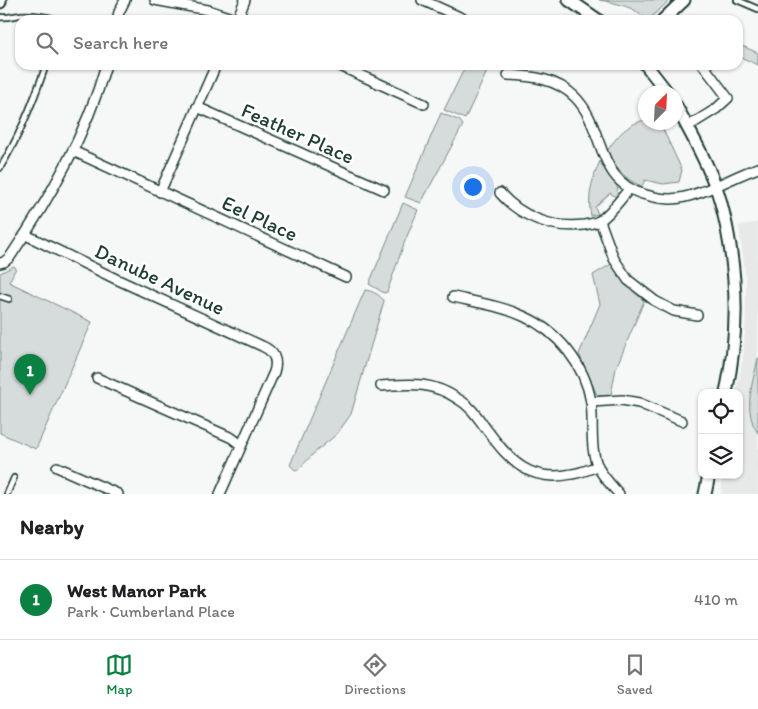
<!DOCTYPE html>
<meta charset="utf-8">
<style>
body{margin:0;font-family:Itim,sans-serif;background:#f6f6f6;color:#202124}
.controls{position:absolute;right:15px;bottom:15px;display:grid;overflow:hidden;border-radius:10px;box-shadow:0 1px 4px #0004}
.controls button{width:45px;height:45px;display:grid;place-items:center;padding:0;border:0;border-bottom:1px solid #e0e0e0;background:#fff;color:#202124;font:25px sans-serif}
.compass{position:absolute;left:638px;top:85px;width:45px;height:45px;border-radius:50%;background:#fff;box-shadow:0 1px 4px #0004;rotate:24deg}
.you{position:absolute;left:472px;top:186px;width:18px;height:18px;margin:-12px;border:4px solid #fff;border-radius:50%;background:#1a73e8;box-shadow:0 0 0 8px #1a73e833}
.badge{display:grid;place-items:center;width:32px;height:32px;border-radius:50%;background:#0b8043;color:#fff;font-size:16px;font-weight:700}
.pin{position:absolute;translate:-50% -41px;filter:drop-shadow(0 1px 2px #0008)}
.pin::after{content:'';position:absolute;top:26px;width:18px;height:15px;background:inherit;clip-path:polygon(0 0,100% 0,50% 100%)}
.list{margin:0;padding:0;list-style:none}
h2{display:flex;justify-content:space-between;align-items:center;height:65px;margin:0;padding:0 20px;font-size:21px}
h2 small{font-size:16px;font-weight:400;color:#757577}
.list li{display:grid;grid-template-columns:32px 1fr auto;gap:15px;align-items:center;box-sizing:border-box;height:80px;padding:0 20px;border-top:1px solid #e0e0e0}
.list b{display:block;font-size:19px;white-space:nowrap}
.list p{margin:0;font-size:16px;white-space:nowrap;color:#757577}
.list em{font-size:16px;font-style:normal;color:#757577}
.icon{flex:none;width:28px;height:28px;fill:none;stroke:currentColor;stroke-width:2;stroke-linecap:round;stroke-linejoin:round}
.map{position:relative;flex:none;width:758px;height:494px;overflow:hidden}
.search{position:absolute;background:#fff;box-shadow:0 1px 4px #0004;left:15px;right:15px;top:15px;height:55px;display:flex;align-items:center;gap:12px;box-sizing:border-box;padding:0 18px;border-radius:15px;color:#757577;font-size:19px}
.sheet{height:145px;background:#fff}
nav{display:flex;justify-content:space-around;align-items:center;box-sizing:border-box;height:70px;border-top:1px solid #e0e0e0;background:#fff;font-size:14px;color:#757577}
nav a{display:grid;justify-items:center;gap:2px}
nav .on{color:#0b8043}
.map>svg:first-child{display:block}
.built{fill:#e6e9e8}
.green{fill:#d6dcdb;stroke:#7a8c88}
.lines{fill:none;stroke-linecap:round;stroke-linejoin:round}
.service-casing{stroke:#1f3d34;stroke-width:8}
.minor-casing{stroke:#1f3d34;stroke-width:12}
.tertiary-casing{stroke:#1f3d34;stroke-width:15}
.service{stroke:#fff;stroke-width:4.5}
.minor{stroke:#fff;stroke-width:9}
.tertiary{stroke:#fff;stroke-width:11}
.labels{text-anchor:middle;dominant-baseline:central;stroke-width:5;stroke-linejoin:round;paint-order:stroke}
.street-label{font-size:21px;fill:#1f3d34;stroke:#fff}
</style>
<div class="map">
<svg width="758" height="494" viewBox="0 0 758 494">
<rect width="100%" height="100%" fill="#f6f7f7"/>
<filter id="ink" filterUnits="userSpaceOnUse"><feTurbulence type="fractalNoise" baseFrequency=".02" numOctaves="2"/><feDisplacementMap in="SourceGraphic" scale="10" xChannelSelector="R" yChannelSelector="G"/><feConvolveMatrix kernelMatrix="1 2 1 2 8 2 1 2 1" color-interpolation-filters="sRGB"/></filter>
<g filter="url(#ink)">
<polygon class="built" points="758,222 758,494 721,494 723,475 739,475 739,393 736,393 743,359 746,318 746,280 739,226"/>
<g class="green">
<path d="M599,0h71l-22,20c-13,-13 -31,-17 -49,-20z"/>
<polygon points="738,44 758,53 758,65 738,56"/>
<polygon points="466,65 490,65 465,119 444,110"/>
<polygon points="441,113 460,121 463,125 421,203 405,197"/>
<path d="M645,120l1,2 14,1 22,47 -3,12 -16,2 -18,-4 -3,6c-17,-6 -28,-19 -35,-35 10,-15 20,-27 38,-31z"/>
<path d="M600,161c5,12 23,22 16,36l-6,-4 -15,14 3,7 -7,2c-4,-19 1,-37 9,-55z"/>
<polygon points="403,203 418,210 405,241 387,292 384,293 369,284"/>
<polygon points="613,263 627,285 644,301 616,368 611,395 598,396 596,393 579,354 600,304 593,275"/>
<polygon points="14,266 16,268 9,282 92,322 36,449 0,433 0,273"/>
<path d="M365,290c8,1 15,5 19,11l-33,113 -14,20 -23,19 -15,16 -4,1 -5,-5z"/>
<path d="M758,358v75c-16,-23 -5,-50 0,-75z"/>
</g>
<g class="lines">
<defs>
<g id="service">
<polyline points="737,0 758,9"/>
<path d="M0,17c7,1 13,-1 20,-2 12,-1 29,2 39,5"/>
<path d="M0,168c20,-32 34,-68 46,-103"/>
<polyline points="0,296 9,299"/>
<polyline points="7,494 14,478"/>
</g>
<g id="minor">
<polyline points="155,0 208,10 237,20"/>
<polyline points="422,0 462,18"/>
<polyline points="117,20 119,12 125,0"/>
<polyline points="237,20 245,0"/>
<polyline points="338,65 424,104"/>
<path d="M508,75c25,1 49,4 67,22 31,31 19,84 71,98 10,3 23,5 34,3 27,-5 52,-21 78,-30"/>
<polyline points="197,107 384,190"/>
<polyline points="687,127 716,109 728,98 703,65"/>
<polyline points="73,151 346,277"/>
<polyline points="160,192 216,65"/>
<path d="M500,193c21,24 52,36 84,32 5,-1 11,-2 15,-4 10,-6 23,-23 30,-32"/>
<polyline points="600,221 614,259 628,280 655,301 674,311 697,315"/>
<path d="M26,235l90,44 146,67c12,5 16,14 12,26l-54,122"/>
<path d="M0,263l4,-1 6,-5c40,-59 76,-122 96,-192"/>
<path d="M453,297c23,5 48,9 70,19 35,15 62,49 68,86 3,21 -2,45 7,65 5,10 14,19 21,27"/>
<polyline points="97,378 232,438 241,445"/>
<path d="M381,386c30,-2 50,-5 77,13 13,7 20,19 29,31 23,31 42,53 85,44 9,-1 17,-5 26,-8"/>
<polyline points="591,402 622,400 639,403 682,421"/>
<polyline points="57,467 118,494"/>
</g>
<g id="tertiary">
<polyline points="569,0 598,20"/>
<polyline points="0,2 0,0"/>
<polyline points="663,20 684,0"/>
<polyline points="646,65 667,92"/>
<path d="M676,106c14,25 29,52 39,79 6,14 9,30 12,44 11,57 11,107 -1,164"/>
<polyline points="705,494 709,475"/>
</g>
</defs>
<use href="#service" class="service-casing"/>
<use href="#minor" class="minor-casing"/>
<use href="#tertiary" class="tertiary-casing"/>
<use href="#service" class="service"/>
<use href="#minor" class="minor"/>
<use href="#tertiary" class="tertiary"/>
</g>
</g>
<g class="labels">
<g class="street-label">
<text transform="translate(298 133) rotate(24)">Feather Place</text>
<text transform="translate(260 218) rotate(25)">Eel Place</text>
<text transform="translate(160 279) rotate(25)">Danube Avenue</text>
</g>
</g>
</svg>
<div class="controls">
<button><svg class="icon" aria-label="locate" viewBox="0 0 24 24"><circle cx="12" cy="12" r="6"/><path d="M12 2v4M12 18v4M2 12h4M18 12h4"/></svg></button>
<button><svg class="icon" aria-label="layers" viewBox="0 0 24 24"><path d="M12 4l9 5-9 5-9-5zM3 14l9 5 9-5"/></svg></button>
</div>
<svg class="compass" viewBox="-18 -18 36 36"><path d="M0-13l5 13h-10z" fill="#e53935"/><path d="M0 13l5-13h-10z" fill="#757577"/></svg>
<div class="you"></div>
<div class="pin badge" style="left:30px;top:395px">1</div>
<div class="search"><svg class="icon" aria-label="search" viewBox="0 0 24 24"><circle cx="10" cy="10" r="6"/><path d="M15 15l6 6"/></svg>Search here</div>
</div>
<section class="sheet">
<h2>Nearby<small></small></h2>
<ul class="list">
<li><span class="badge">1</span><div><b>West Manor Park</b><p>Park · Cumberland Place</p></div><em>410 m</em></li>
</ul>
</section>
<nav>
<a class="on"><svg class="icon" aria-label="map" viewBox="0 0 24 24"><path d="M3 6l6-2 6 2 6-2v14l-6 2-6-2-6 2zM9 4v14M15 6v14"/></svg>Map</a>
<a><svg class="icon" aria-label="directions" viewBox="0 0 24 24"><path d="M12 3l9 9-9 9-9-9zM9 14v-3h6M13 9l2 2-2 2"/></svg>Directions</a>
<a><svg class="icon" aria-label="saved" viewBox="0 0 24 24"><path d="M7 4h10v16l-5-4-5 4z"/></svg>Saved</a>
</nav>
